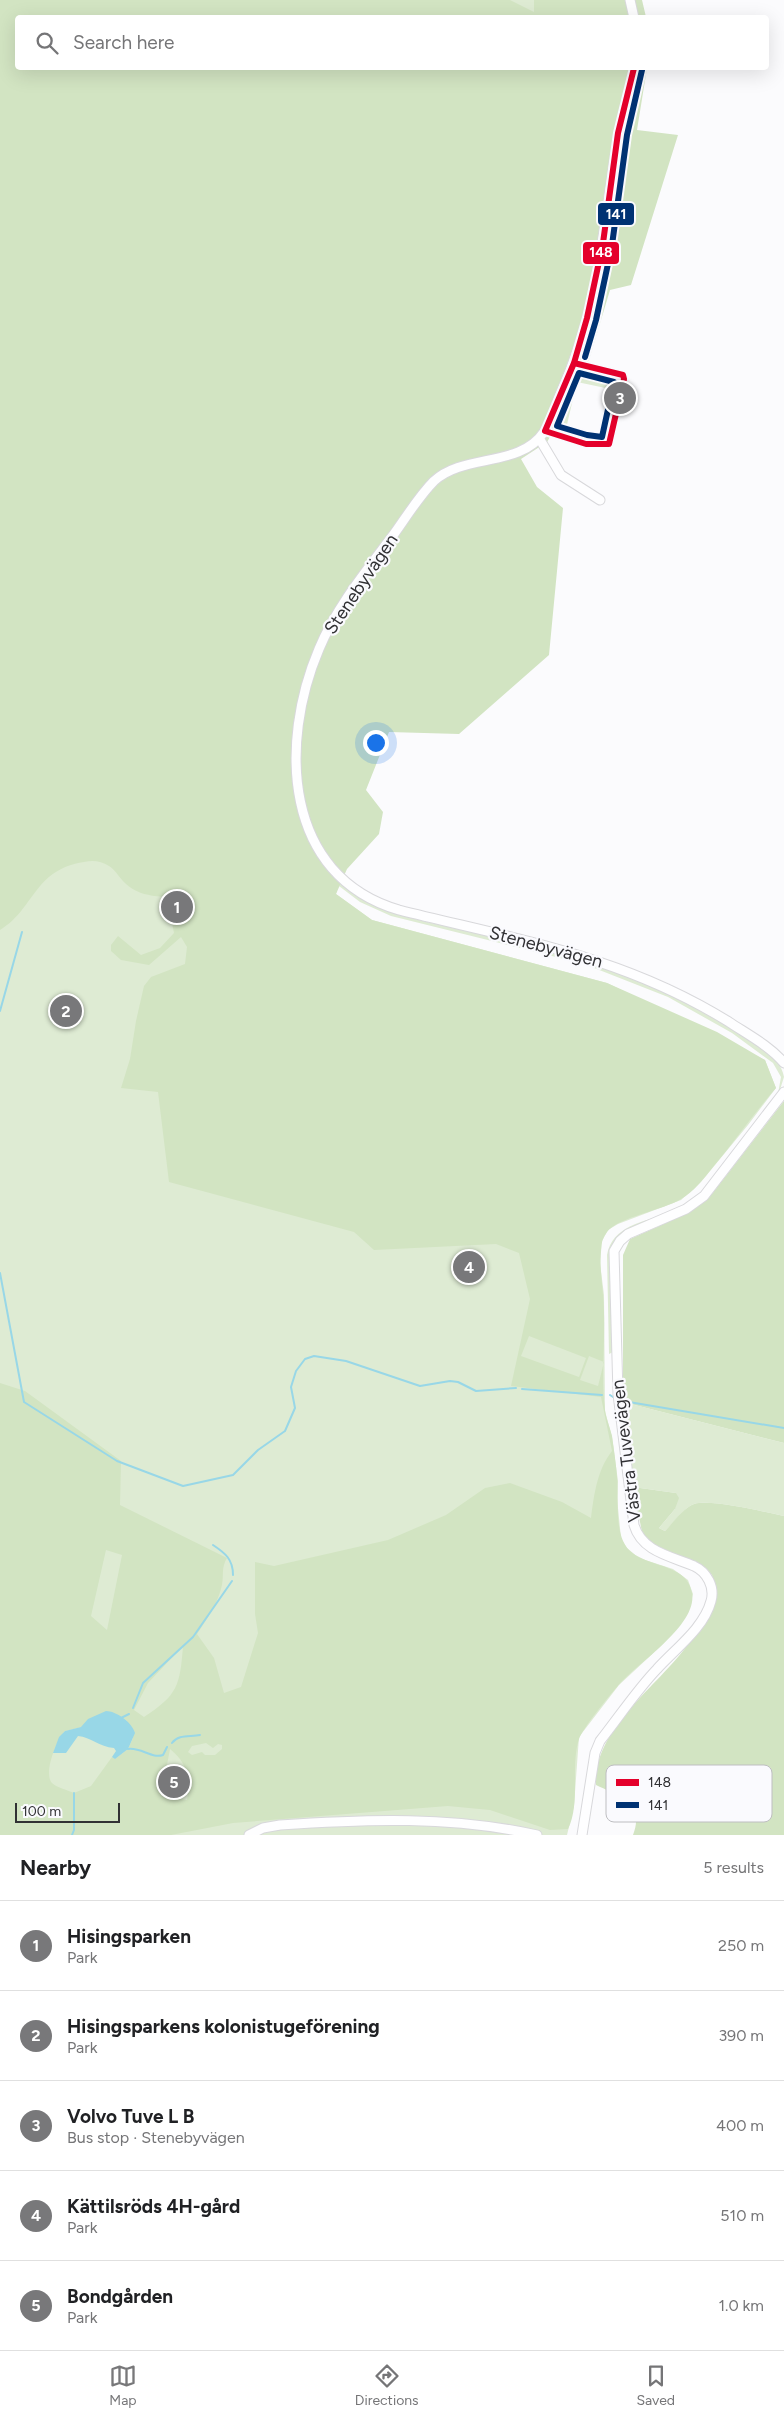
<!DOCTYPE html>
<html lang="en">
<head>
<meta charset="utf-8">
<style>
	body { margin:0; font-family:Figtree,sans-serif; background:#f2f2f2; color:#202124 }
	.scale { position:absolute; left:15px; bottom:12px; width:105px; box-sizing:border-box; padding-left:5px; border:2px solid #313134; border-top:0; font-size:14px; line-height:18px; white-space:nowrap; color:#313134; -webkit-text-stroke:4px #fafafe; paint-order:stroke }
	.you { position:absolute; left:375px; top:742px; width:18px; height:18px; margin:-12px; border:4px solid #fff; border-radius:50%; background:#1a73e8; box-shadow:0 0 0 8px #1a73e833 }
	.badge { display:grid; place-items:center; width:32px; height:32px; border-radius:50%; background:#78787a; color:#fff; font-size:16px; font-weight:700 }
	.pin { position:absolute; translate:-50% -50%; border:2px solid #fff; box-shadow:0 1px 5px #0006 }
	.list { margin:0; padding:0; list-style:none }
	h2 { display:flex; justify-content:space-between; align-items:center; height:65px; margin:0; padding:0 20px; font-size:21px }
	h2 small { font-size:16px; font-weight:400; color:#757577 }
	.list li { display:grid; grid-template-columns:32px 1fr auto; gap:15px; align-items:center; box-sizing:border-box; height:90px; padding:0 20px; border-top:1px solid #e0e0e0 }
	.list b { display:block; font-size:19px; white-space:nowrap }
	.list p { margin:0; font-size:16px; white-space:nowrap; color:#757577 }
	.list em { font-size:16px; font-style:normal; color:#757577 }
	.icon { flex:none; width:28px; height:28px; fill:none; stroke:currentColor; stroke-width:2; stroke-linecap:round; stroke-linejoin:round }
	.map { position:relative; flex:none; width:784px; height:1835px; overflow:hidden }
	.search { position:absolute; background:#fff; box-shadow:0 5px 20px #0002; left:15px; right:15px; top:15px; height:55px; display:flex; align-items:center; gap:12px; box-sizing:border-box; padding:0 18px; border-radius:5px; color:#757577; font-size:19px }
	.sheet { height:515px; background:#fff }
	nav { display:flex; justify-content:space-around; align-items:center; box-sizing:border-box; height:70px; border-top:1px solid #e0e0e0; background:#fff; font-size:14px; color:#757577 }
	nav a { display:grid; justify-items:center; gap:2px }
	nav .on { color:#78787a }
	.map>svg:first-child { display:block }
	.green { fill:#deebd3 }
	.forest { fill:#d2e4c2; fill-rule:evenodd }
	.water { fill:#98d7e7 }
	.lines { fill:none; stroke-linecap:round; stroke-linejoin:round }
	.stream { stroke:#98d7e7; stroke-width:2 }
	.minor-casing { stroke:#d8d8db; stroke-width:11 }
	.minor { stroke:#fefeff; stroke-width:9 }
	.bus-1-casing { stroke:#fafafe; stroke-width:10 }
	.bus-2-casing { stroke:#fafafe; stroke-width:10 }
	.bus-1 { stroke:#e4002b; stroke-width:6 }
	.bus-2 { stroke:#003273; stroke-width:6 }
	.labels { text-anchor:middle; dominant-baseline:central; stroke-width:4.5; stroke-linejoin:round; paint-order:stroke }
	.street-label { font-size:18px; fill:#313134; stroke:#fafafe }
	.key { fill:#fafafe; stroke:#bebec1; stroke-width:1 }
	.key-label { font-size:14px; fill:#313134 }
	.line-badge { stroke:#fafafe; stroke-width:2 }
	.badge-label { font-size:14px; text-anchor:middle; font-weight:bold; fill:#fff }
</style>
</head>
<body>
<div class="map">
<svg width="784" height="1835" viewBox="0 0 784 1835">
	<rect width="100%" height="100%" fill="#fbfbfd"/>
	<path class="green" d="M0,0H616L621,17L18,18V68L444,458L336,894L372,920L607,983L765,1060L776,1088L748,1125L701,1182L681,1200L618,1224L608,1230L602,1241L600,1263L604,1295L605,1411L612,1437L618,1481L617,1498L621,1538L627,1548L639,1558L673,1569L688,1580L693,1594L689,1609L683,1621L662,1645L619,1685L579,1737L574,1806L567,1835H0Z
		M580,372L616,383L615,390L577,382L565,433L598,441L599,436L602,437L598,443L562,435L554,431L573,377Z
		M340,883L366,901L390,912C450,930 512,938 571,956C631,975 689,1001 742,1036C757,1046 781,1057 784,1077L777,1099L781,1077L773,1063L732,1033L668,997L584,964L391,916L360,902L339,886Z
		M668,1214L619,1237L613,1352L609,1354L607,1255C612,1226 644,1221 668,1214Z
		M623,1402L784,1443V1516C763,1512 713,1499 694,1504C683,1508 674,1523 665,1531L659,1528L675,1509L676,1493L633,1487Z"/>
	<path class="forest" d="M0,0H510L534,12V0H642L646,17L18,18V68H647L637,130L678,135L631,285L610,290L589,360L574,378L556,427L547,442L521,459L537,487L563,508L549,655L459,734L389,732L366,790L383,812L379,834L347,869L336,894L372,920L607,983L717,1032L765,1060L776,1088C754,1113 735,1141 713,1167C704,1178 694,1192 681,1199C664,1210 618,1217 607,1232C603,1237 601,1243 601,1250C599,1271 604,1292 604,1313C605,1345 601,1378 605,1410C606,1419 610,1427 612,1436C614,1450 616,1464 617,1477C619,1497 615,1522 623,1541C635,1570 687,1559 692,1593C698,1626 635,1664 617,1687C608,1697 583,1728 579,1739C570,1767 581,1802 568,1829L550,1830L490,1810L448,1806L233,1823L171,1835H0V1383L25,1391L121,1461L120,1505L227,1558C221,1568 224,1574 222,1585C218,1603 207,1619 197,1634L214,1658L224,1693L241,1687L258,1633L255,1614V1562L274,1566L388,1540L446,1515L485,1488L510,1483L562,1502L591,1518C594,1495 597,1470 612,1451L601,1397L511,1386L530,1299L519,1253L496,1244L374,1250L354,1232L169,1182L158,1092L121,1088L130,1059L136,1021L144,986L151,977L185,964L187,947L181,937L149,965L121,960L111,951V945L118,936L141,955L160,948L174,933L167,897C149,896 135,894 122,880C118,875 114,869 109,866C101,861 93,860 84,862C33,870 35,909 0,930ZM529,1336L586,1358L579,1377L521,1356ZM589,1356L604,1362L598,1386L580,1380ZM106,1550L122,1555L107,1630L91,1616ZM183,1646C180,1685 178,1695 144,1717L134,1710L148,1683ZM121,1718L126,1720L133,1738L128,1749L115,1759L112,1757L91,1786L74,1793C68,1790 57,1788 52,1783C43,1773 57,1739 65,1731ZM206,1743L213,1748L218,1744L222,1745V1749L215,1755H205L202,1752L192,1755L188,1752L192,1746ZM170,1749C188,1765 187,1770 184,1793L188,1794L187,1800L161,1796Z
		M784,1101V1443L623,1402V1255L630,1239L666,1223L708,1199Z
		M633,1487L676,1493L679,1498L675,1509L659,1528L665,1531C673,1523 683,1508 694,1504C713,1499 763,1512 784,1516V1835H633C645,1805 619,1796 596,1785C593,1727 662,1684 691,1640C701,1626 708,1608 716,1593L712,1575L706,1568L651,1543L643,1537Z"/>
	<path class="water" d="M106,1711C116,1711 132,1722 135,1733L128,1749L115,1759L112,1757L116,1751L114,1748C99,1747 91,1737 78,1736L66,1753H53L59,1737L65,1731L81,1727L88,1719Z"/>
	<g class="lines">
		<path class="stream" d="M0,1011L22,932
			M0,1273L24,1402L117,1461L183,1486L233,1475L258,1450L285,1431L295,1408L291,1387L296,1371L305,1359L314,1356L346,1361L420,1386L450,1381L458,1382L476,1391L516,1388
			M522,1389L602,1395
			M610,1395L616,1399
			M623,1401L784,1428
			M213,1545C225,1553 233,1559 233,1575
			M133,1708L143,1683L193,1637L232,1581
			M121,1718L129,1714
			M172,1743C178,1734 190,1737 200,1735
			M128,1749C141,1747 152,1759 163,1755L167,1747
			M72,1835L74,1830V1793"/>
		<g class="minor-casing">
			<path id="minor" d="M630,0L634,18
				M634,68C629,93 621,117 617,142C603,231 598,311 560,395C555,407 551,421 544,432C520,468 464,453 434,481C419,496 407,516 394,534C367,570 337,606 319,649C279,743 283,876 399,910C518,940 623,956 729,1022C747,1034 770,1046 784,1063
				M539,438L561,475L600,500
				M249,1835L263,1828L280,1825C367,1819 452,1816 537,1835
				M582,1835L595,1753L600,1741C619,1717 636,1691 657,1669C675,1649 704,1628 711,1601C715,1587 707,1572 694,1566C671,1556 642,1552 634,1525L618,1394L614,1251L620,1241L628,1234L686,1209L704,1196L784,1092"/>
		</g>
		<use href="#minor" class="minor"/>
		<g class="bus-1-casing">
			<path id="bus-1" d="M545,431L574,363L587,318L603,243L618,133L634,68
				M545,431L586,444H609L624,379L623,375L574,363"/>
		</g>
		<g class="bus-2-casing">
			<path id="bus-2" d="M585,357L596,320L612,245L627,135L642,70
				M579,373L614,382L602,437L587,435L557,426Z"/>
		</g>
		<use href="#bus-1" class="bus-1"/>
		<use href="#bus-2" class="bus-2"/>
	</g>
	<g class="labels">
		<g class="street-label">
			<text transform="translate(361 584) rotate(-56)">Stenebyvägen</text>
			<text transform="translate(546 947) rotate(15)">Stenebyvägen</text>
			<text transform="translate(626 1451) rotate(-97)">Västra Tuvevägen</text>
		</g>
	</g>
	<rect x="606" y="1765" width="166" height="57" rx="8" class="key"/>
	<rect x="616" y="1779" width="23" height="7" fill="#e4002b"/>
	<rect x="616" y="1802" width="23" height="6" fill="#003273"/>
	<g class="key-label">
		<text x="648" y="1787">148</text>
		<text x="648" y="1810">141</text>
	</g>
	<g class="line-badge">
		<rect x="597" y="202" width="38" height="24" rx="5" fill="#003273"/>
		<rect x="582" y="241" width="38" height="24" rx="5" fill="#e4002b"/>
	</g>
	<g class="badge-label">
		<text x="616" y="219">141</text>
		<text x="601" y="257">148</text>
	</g>
</svg>
<div class="scale">100 m</div>
<div class="you"></div>
<div class="pin badge" style="left:177px;top:907px">1</div>
<div class="pin badge" style="left:66px;top:1011px">2</div>
<div class="pin badge" style="left:620px;top:398px">3</div>
<div class="pin badge" style="left:469px;top:1267px">4</div>
<div class="pin badge" style="left:174px;top:1782px">5</div>
<div class="search"><svg class="icon" aria-label="search" viewBox="0 0 24 24"><circle cx="10" cy="10" r="6"/><path d="M15 15l6 6"/></svg>Search here</div>
</div>
<section class="sheet">
<h2>Nearby<small>5 results</small></h2>
<ul class="list">
<li><span class="badge">1</span><div><b>Hisingsparken</b><p>Park</p></div><em>250 m</em></li>
<li><span class="badge">2</span><div><b>Hisingsparkens kolonistugeförening</b><p>Park</p></div><em>390 m</em></li>
<li><span class="badge">3</span><div><b>Volvo Tuve L B</b><p>Bus stop · Stenebyvägen</p></div><em>400 m</em></li>
<li><span class="badge">4</span><div><b>Kättilsröds 4H-gård</b><p>Park</p></div><em>510 m</em></li>
<li><span class="badge">5</span><div><b>Bondgården</b><p>Park</p></div><em>1.0 km</em></li>
</ul>
</section>
<nav>
<a class="on"><svg class="icon" aria-label="map" viewBox="0 0 24 24"><path d="M3 6l6-2 6 2 6-2v14l-6 2-6-2-6 2zM9 4v14M15 6v14"/></svg>Map</a>
<a><svg class="icon" aria-label="directions" viewBox="0 0 24 24"><path d="M12 3l9 9-9 9-9-9zM9 14v-3h6M13 9l2 2-2 2"/></svg>Directions</a>
<a><svg class="icon" aria-label="saved" viewBox="0 0 24 24"><path d="M7 4h10v16l-5-4-5 4z"/></svg>Saved</a>
</nav>
</body>
</html>
